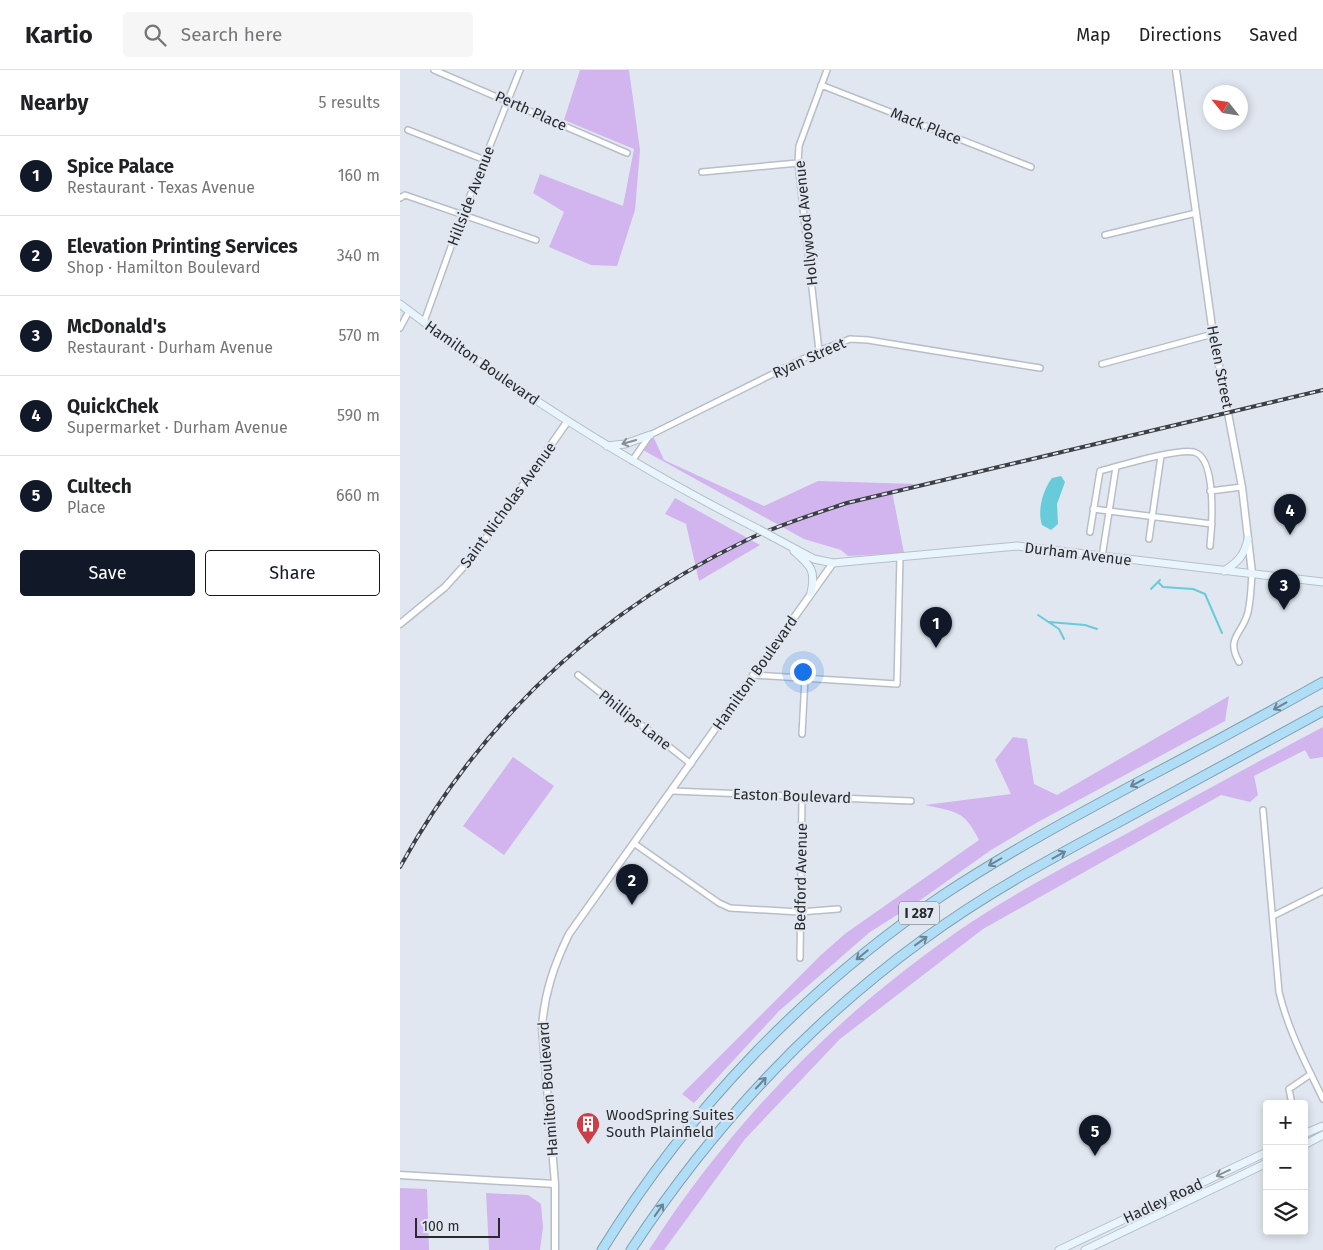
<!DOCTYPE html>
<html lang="en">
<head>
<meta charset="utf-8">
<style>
	body { margin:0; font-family:"Fira Sans",sans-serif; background:#f6f6f6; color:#202124 }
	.controls { position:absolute; right:15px; bottom:15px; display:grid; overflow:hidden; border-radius:5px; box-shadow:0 2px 8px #0003 }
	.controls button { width:45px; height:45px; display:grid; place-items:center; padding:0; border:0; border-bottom:1px solid #e0e0e0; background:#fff; color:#202124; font:25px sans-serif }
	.compass { position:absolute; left:803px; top:15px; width:45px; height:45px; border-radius:50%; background:#fff; box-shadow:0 2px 8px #0003; rotate:300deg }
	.scale { position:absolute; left:15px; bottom:12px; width:85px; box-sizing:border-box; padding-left:5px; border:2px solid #282a2e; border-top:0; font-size:14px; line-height:18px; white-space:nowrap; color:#282a2e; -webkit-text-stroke:4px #e1e7f0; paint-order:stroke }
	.you { position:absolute; left:402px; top:601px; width:18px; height:18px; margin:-12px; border:4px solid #fff; border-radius:50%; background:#1a73e8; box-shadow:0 0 0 8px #1a73e833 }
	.badge { display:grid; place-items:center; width:32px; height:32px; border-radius:50%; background:#111827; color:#fff; font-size:16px; font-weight:700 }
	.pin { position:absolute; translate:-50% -41px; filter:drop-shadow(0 1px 2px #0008) }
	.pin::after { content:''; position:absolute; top:26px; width:18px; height:15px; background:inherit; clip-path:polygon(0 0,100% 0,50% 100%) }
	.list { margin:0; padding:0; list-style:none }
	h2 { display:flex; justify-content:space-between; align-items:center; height:65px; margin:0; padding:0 20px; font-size:21px }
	h2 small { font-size:16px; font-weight:400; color:#757577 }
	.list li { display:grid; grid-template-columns:32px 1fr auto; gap:15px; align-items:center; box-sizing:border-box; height:80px; padding:0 20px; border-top:1px solid #e0e0e0 }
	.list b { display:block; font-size:19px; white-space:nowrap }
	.list p { margin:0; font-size:16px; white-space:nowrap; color:#757577 }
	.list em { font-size:16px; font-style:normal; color:#757577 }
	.actions { display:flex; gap:10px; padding:15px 20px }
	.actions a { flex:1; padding:11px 0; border:1px solid #111827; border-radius:5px; text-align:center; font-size:18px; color:#111827 }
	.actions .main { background:#111827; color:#fff }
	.icon { flex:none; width:28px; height:28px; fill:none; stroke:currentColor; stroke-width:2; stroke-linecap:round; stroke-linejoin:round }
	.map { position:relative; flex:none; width:923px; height:1180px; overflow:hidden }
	header { display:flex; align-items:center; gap:30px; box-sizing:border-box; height:70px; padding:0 25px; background:#fff; border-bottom:1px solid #e0e0e0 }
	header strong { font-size:24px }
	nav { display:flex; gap:28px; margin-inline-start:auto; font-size:18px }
	.search { width:350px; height:45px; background:#f6f6f6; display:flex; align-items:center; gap:12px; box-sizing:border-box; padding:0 18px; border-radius:5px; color:#757577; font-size:19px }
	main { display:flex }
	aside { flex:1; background:#fff }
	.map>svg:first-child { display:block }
	.green { fill:#d2b4ee }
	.water { fill:#68cbda }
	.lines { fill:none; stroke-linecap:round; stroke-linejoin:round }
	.stream { stroke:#68cbda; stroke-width:2 }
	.minor-casing { stroke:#b8bec7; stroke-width:8 }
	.tertiary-casing { stroke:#b8bec7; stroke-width:9 }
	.secondary-casing { stroke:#b8bec7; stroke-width:9 }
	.motorway-casing { stroke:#819fb1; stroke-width:11 }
	.minor { stroke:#fff; stroke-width:5 }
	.tertiary { stroke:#fff; stroke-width:6 }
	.secondary { stroke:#e8f5fd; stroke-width:7 }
	.motorway { stroke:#b1def7; stroke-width:9 }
	.rail-casing { stroke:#3c3f43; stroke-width:4 }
	.rail { stroke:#e1e7f0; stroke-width:2; stroke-dasharray:5.5; stroke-linecap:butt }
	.secondary-bridge-casing { stroke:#b8bec7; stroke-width:9; stroke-linecap:butt }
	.secondary-bridge { stroke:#e8f5fd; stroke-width:7 }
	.oneway { stroke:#889096 }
	.oneway2 { stroke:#6c8492 }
	.labels { text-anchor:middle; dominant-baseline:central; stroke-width:4.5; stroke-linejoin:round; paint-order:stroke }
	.shield { fill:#e1e7f0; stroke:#606368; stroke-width:1 }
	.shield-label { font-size:14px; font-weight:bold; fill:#282a2e }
	.street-label { font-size:15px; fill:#282a2e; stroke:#e1e7f0 }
	.poi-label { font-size:15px; fill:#282a2e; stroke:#e1e7f0; text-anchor:start }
</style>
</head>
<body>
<header>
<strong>Kartio</strong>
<div class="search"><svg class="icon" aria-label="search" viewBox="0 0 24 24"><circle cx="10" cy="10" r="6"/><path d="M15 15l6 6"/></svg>Search here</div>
<nav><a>Map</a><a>Directions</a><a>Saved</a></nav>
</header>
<main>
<aside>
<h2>Nearby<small>5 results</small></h2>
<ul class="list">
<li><span class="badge">1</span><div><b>Spice Palace</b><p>Restaurant · Texas Avenue</p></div><em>160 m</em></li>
<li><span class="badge">2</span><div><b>Elevation Printing Services</b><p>Shop · Hamilton Boulevard</p></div><em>340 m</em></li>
<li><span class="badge">3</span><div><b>McDonald's</b><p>Restaurant · Durham Avenue</p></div><em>570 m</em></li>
<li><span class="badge">4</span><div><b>QuickChek</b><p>Supermarket · Durham Avenue</p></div><em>590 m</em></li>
<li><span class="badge">5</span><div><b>Cultech</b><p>Place</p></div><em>660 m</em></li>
</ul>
<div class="actions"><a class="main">Save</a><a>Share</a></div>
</aside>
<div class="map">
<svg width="923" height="1180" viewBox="0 0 923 1180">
	<rect width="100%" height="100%" fill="#e1e7f0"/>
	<path class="green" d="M180,0H229L240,80L235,140L217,196L191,195L149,177L164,142L133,123L140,104L223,136L234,79L164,50Z
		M253,366L264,390L364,436L418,411L516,414L492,421L504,483L448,486L441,480L404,469L241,379Z
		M275,428L360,475L299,511L286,454L265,444Z
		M829,626L825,651L638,752L591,780L519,831L470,862L379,941L294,1033L282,1024L421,885L446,863L579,770C564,740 556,742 525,735L611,724L595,690L613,667L627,669L634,714L657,725Z
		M923,657V687L910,689L905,680L854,706L858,725L850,732L821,725L583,859L440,969L345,1069L264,1180H249C332,1050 445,936 573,851C622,819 673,792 724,765C790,729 857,692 923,657Z
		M113,687L154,716L104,785L63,756Z
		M0,1118L27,1119L29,1180H0Z
		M86,1123L128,1125L141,1134L143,1157L140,1180H89Z"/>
	<path class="water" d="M661,406L665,412L657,434L658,454L651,460L642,455C637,440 643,420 652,408Z"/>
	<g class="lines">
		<path class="stream" d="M759,513L763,517L793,519L805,524L822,563
			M751,519L760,510
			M638,545L659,559L664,569
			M649,552L685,555L697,559"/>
		<g class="minor-casing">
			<path id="minor" d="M34,0L227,83
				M421,15L631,97
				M8,60L85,90
				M302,102L398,93
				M0,128L5,125L136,170
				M705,165L796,143
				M24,252L62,146L120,0
				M0,258L9,241
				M419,281L398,93L399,76L427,0
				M702,294L813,264
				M232,391L250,365L419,281L450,269L468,270L640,298
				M810,421L842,417
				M693,439L812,454
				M690,462L700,401C719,396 777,378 794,382C817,388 812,457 810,476
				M749,469L761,386
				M702,487L716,397
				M839,592C825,567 843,564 848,542C851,529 851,516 852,503
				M178,605L291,694
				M354,605L497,614L500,486
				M402,664L405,608
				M272,721L511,731
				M863,740L879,922C888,960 906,994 923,1029
				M235,774L319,833L330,838L400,842L438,839
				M873,846L923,821
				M400,888L402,727
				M892,1034L889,1019L911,1004"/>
		</g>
		<g class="tertiary-casing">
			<path id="tertiary" d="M776,0L813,264L842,417L852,503
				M0,554L45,517L75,484L167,352
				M0,1105L155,1114
				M155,1180V1114L142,958C144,924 154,895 169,864L433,493"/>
		</g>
		<g class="secondary-casing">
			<path id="secondary" d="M0,234C113,320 231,395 358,459
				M207,376L225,374L250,365
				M373,467L414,489L433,493L617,476L923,512
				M394,481C411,496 416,500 411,523
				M824,501C838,492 844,486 848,469
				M904,1064L923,1056
				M904,1075L923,1065
				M659,1180L867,1082
				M685,1180L867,1093"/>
		</g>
		<g class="motorway-casing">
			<path id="motorway" d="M202,1180C289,1039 406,918 543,825C608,782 677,745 746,708C805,677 864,645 923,612
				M231,1180C310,1060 407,954 524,869C585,824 652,788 719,752C787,715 855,678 923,641"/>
		</g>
		<use href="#minor" class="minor"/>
		<use href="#tertiary" class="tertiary"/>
		<use href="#secondary" class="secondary"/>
		<use href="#motorway" class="motorway"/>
		<g class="rail-casing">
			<path id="rail" d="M0,797C81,651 199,540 351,468C382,454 414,444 447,433L923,320"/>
		</g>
		<use href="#rail" class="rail"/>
		<g class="secondary-bridge-casing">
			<path id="secondary-bridge" d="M358,459L373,467"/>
		</g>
		<use href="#secondary-bridge" class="secondary-bridge"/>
	</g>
	<defs><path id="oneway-shaft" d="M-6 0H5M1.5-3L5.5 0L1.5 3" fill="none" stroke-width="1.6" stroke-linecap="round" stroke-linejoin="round" transform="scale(1.25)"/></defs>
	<g class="oneway">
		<use href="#oneway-shaft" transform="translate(229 372) rotate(164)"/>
		<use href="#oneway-shaft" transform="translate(823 1103) rotate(155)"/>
	</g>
	<g class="oneway2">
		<use href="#oneway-shaft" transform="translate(880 636) rotate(151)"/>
		<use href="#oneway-shaft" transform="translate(737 713) rotate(152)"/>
		<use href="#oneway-shaft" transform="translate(659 785) rotate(-29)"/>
		<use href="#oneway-shaft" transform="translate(595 792) rotate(150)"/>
		<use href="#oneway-shaft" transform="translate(521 871) rotate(-36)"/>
		<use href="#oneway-shaft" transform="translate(462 885) rotate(141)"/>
		<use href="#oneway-shaft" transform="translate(361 1013) rotate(-47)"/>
		<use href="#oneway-shaft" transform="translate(259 1140) rotate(-55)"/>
	</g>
	<defs>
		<g id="building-pin" transform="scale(1.25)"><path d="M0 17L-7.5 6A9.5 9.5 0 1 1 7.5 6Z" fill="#cd3d45" stroke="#e1e7f0"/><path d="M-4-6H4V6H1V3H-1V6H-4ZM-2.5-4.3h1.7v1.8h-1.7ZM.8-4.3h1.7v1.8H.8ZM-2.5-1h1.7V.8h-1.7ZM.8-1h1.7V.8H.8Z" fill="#fff"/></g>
	</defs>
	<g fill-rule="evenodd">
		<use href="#building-pin" x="188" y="1054"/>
	</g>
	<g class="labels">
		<rect class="shield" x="499" y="831.5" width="40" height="23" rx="4"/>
		<g class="shield-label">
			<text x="519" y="843">I 287</text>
		</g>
		<g class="street-label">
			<text transform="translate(131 41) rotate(24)">Perth Place</text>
			<text transform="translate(526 56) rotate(22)">Mack Place</text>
			<text transform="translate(71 126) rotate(-69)">Hillside Avenue</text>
			<text transform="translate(406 153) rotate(-96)">Hollywood Avenue</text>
			<text transform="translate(409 288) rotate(-24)">Ryan Street</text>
			<text transform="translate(82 293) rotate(35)">Hamilton Boulevard</text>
			<text transform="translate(820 297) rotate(79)">Helen Street</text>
			<text transform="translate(108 435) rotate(-54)">Saint Nicholas Avenue</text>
			<text transform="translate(678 484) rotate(7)">Durham Avenue</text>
			<text transform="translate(355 603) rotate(-55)">Hamilton Boulevard</text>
			<text transform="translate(235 650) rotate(38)">Phillips Lane</text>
			<text transform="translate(392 726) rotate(2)">Easton Boulevard</text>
			<text transform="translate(401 807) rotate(-89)">Bedford Avenue</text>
			<text transform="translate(148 1019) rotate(-94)">Hamilton Boulevard</text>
			<text transform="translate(763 1131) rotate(-25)">Hadley Road</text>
		</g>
		<g class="poi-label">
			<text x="206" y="1045">WoodSpring Suites<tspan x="206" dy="17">South Plainfield</tspan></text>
		</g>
	</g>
</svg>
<div class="controls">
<button>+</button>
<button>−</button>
<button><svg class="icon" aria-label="layers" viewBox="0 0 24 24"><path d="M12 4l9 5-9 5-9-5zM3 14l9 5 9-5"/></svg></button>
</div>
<svg class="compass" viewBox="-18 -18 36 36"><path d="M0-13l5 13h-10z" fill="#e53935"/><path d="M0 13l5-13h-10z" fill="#757577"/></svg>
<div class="scale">100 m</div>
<div class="you"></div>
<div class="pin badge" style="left:536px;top:578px">1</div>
<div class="pin badge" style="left:232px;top:835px">2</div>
<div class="pin badge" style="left:884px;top:540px">3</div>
<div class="pin badge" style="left:890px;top:465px">4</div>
<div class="pin badge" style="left:695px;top:1086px">5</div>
</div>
</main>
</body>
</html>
